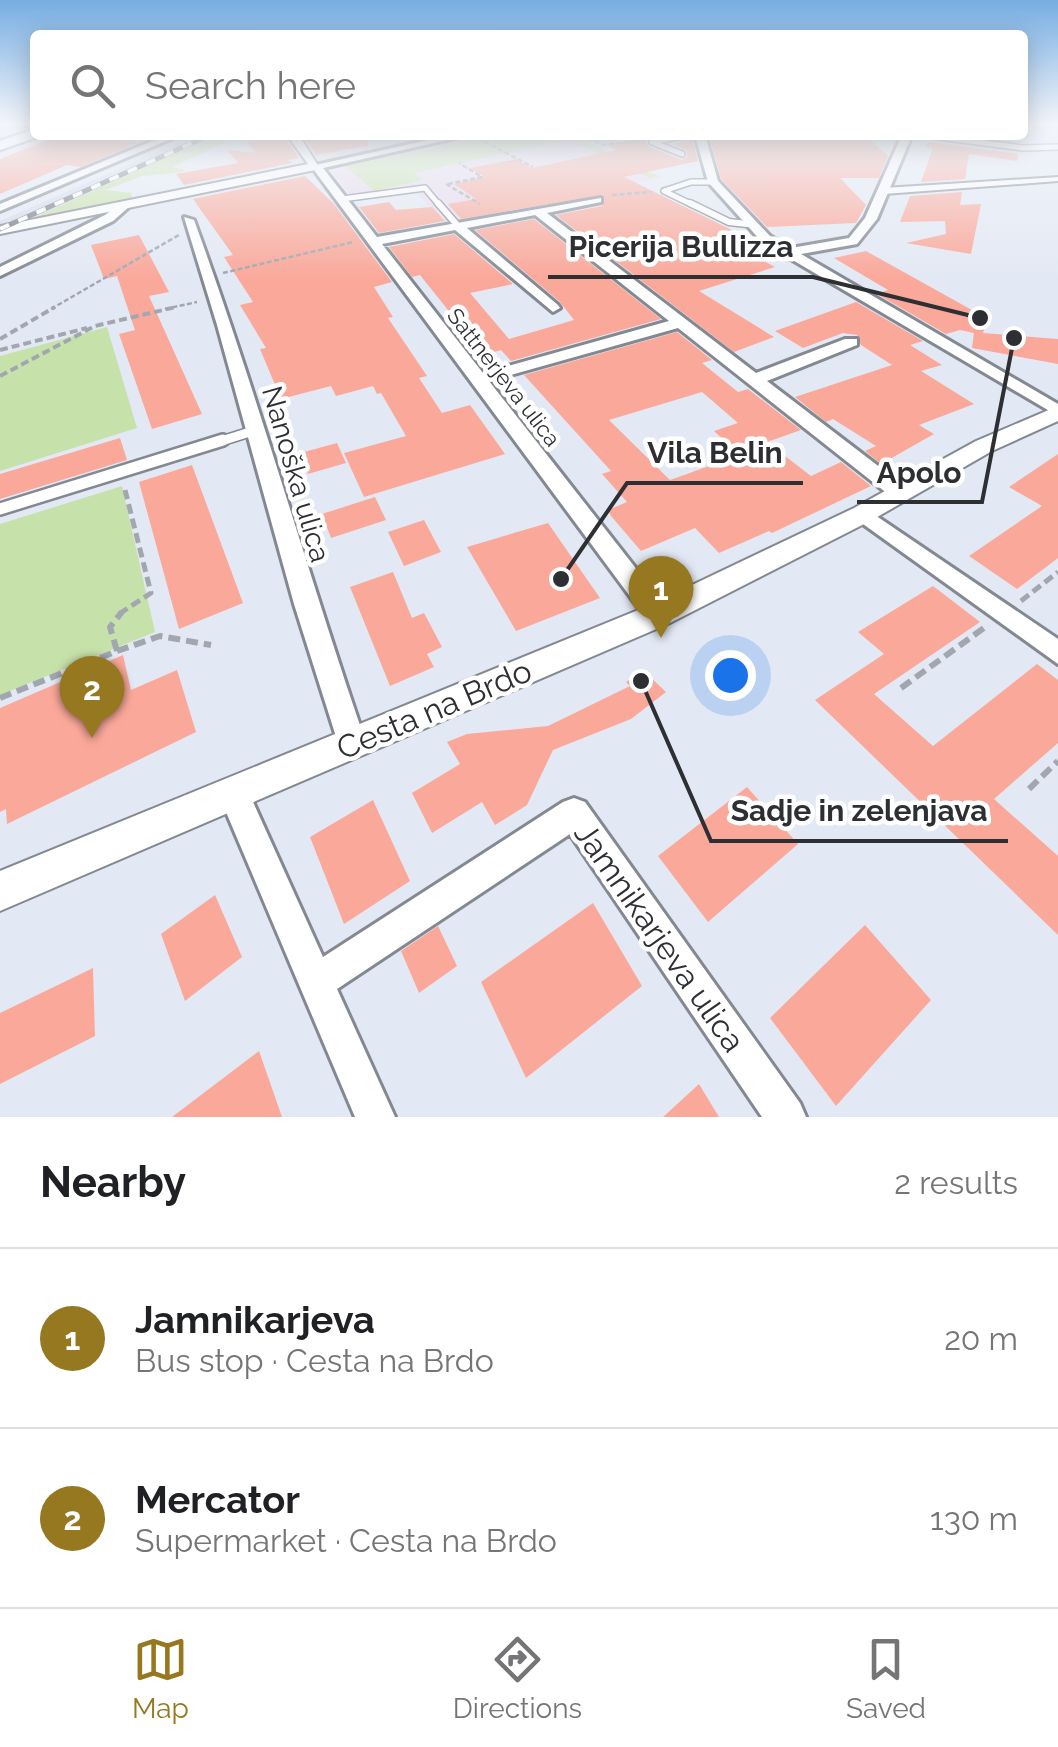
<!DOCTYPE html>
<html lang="en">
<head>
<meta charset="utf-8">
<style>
	body { margin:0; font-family:Raleway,sans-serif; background:#f6f6f6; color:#202124 }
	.you { position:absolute; left:730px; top:675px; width:35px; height:35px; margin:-25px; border:8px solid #fff; border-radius:50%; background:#1a73e8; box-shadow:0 0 0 15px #1a73e833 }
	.badge { display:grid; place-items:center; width:65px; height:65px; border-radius:50%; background:#957820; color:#fff; font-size:32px; font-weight:700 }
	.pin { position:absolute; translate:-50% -82px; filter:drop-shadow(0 2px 5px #0008) }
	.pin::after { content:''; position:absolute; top:52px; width:35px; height:30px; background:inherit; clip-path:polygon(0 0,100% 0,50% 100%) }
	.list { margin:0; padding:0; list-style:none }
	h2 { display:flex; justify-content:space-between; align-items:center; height:130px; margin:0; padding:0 40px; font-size:42px }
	h2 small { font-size:32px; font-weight:400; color:#757577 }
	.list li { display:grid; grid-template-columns:65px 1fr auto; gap:30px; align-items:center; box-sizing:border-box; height:180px; padding:0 40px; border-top:2px solid #e0e0e0 }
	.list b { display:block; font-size:38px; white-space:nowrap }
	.list p { margin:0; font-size:32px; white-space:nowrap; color:#757577 }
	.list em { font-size:32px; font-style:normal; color:#757577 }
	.icon { flex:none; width:55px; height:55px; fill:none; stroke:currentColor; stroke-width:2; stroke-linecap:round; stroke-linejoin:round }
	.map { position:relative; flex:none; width:1058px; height:1117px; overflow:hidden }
	.search { position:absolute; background:#fff; box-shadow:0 5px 25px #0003; left:30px; right:30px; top:30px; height:110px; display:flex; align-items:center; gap:25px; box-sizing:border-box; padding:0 35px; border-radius:10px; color:#757577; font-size:38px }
	.sheet { height:490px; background:#fff }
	nav { display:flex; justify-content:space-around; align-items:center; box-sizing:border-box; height:140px; border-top:2px solid #e0e0e0; background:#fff; font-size:28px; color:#757577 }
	nav a { display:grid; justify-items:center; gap:5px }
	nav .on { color:#957820 }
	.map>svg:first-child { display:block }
	.built { fill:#d3ddee }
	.education { fill:#e7daed }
	.green { fill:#c7e1aa }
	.building { fill:#faa89a; fill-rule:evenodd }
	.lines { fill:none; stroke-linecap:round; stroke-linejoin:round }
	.service-far3-casing { stroke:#838891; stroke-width:8 }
	.service-far2-casing { stroke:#838891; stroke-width:9 }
	.service-far1-casing { stroke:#838891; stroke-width:12 }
	.service-casing { stroke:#838891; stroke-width:16 }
	.pedestrian-casing { stroke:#838891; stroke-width:4 }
	.minor-casing { stroke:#838891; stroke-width:6 }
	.tertiary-casing { stroke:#838891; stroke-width:4 }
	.primary-casing { stroke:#838891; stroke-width:5 }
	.path-far3 { stroke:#a2a7af; stroke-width:2.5; stroke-dasharray:5 2.5; stroke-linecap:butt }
	.path-far2 { stroke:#a2a7af; stroke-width:4; stroke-dasharray:8 4; stroke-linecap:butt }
	.path-far1 { stroke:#a2a7af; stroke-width:5; stroke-dasharray:10 5; stroke-linecap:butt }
	.path { stroke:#a2a7af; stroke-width:6; stroke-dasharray:12 6; stroke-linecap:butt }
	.service-far3 { stroke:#fff; stroke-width:5 }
	.service-far2 { stroke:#fff; stroke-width:6 }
	.service-far1 { stroke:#fff; stroke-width:9 }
	.service { stroke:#fff; stroke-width:11 }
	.pedestrian { fill:#fff; fill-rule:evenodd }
	.minor { fill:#fff; fill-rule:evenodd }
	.tertiary { fill:#fff; fill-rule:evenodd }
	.primary { fill:#fff; fill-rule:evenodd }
	.rail-casing { stroke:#74787e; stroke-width:5 }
	.rail { stroke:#fff; stroke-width:4; stroke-dasharray:10; stroke-linecap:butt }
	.labels { text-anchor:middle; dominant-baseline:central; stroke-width:9; stroke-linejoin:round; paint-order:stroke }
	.far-street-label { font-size:22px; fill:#2d2f33; stroke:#fff }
	.street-label { font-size:28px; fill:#2d2f33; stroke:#fff }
	.near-street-label { font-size:32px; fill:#2d2f33; stroke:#fff }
	.leader { fill:none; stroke:#2d2f33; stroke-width:4 }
	.callout-dot { fill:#2d2f33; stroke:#fff; stroke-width:4 }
	.callout-label { font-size:30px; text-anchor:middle; font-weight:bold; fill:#2d2f33; stroke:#fff; stroke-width:9; stroke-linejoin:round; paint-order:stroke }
</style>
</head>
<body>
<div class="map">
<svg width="1058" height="1117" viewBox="0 0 1058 1117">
	<rect width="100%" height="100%" fill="#e3e9f4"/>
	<path class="built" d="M196,135H217L35,217L0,227V221Z"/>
	<path class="education" d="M475,135H575L663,177L447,224L409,186L352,197L331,171Z"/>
	<path class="green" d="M217,135H240L172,167L186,170L181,172L142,176L105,190L131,193L132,200L24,222Z
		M526,135H571L657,176L650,178L569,139L414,173L422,180L374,191L345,166L484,138L491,142Z
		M107,327L137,428L0,471V356Z
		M122,486L155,632L0,695V524Z"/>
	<path class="building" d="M303,135H368V146L316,155Z
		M709,135H846L851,140H870L888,156L879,178H840L866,205L856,223L767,227L721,179Z
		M58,136L98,138L140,142L81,167L67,165L0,194V159Z
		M284,136L299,158L288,160L292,163L184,185L176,174L238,163L227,150L256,153L247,142Z
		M649,137L646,142L649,147L682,160L687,157V151L674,144L692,138L698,161L624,177L742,235L724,240L775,267L699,291L774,337L734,352L556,215L602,206L603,195L461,219L448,204L476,199L454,184L485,177L470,168L516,159L532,168L616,150L606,145Z
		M927,142L1018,154L1017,161L969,154L965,179L921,182L933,148L926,147Z
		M305,176L334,204L392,282L374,287L393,317L388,318L427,376L419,378L442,413L470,405L505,454L364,497L344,453L406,436L381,393L377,394L373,386L336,396L331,386L281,399L260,349L266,348L240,305L253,302L224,257L233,255L193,199Z
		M962,192L960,205L981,204L971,254L906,243L946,234L945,221L900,222L910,196Z
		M389,202L396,210L432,207L445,221L379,233L359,207Z
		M534,219L661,319L511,361L501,350L484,355L420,275L412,277L389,247L454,234L513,284L470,293L509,339L574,320L560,302L475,230Z
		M139,235L169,292L149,296L202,414L152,429L119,334L135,330L117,276L104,279L91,245Z
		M866,251L988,319L983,333L1058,339V364L972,348L974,333L960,330L946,334L877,294L888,290L834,258Z
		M856,302L923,341L910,345L942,365L921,371L974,404L919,425L934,434L881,464L865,451L876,446L833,419L826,422L795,397L892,365L861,345L857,335L843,333L803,348L775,331Z
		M677,332L712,360L702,363L738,392L748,389L801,430L767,442L811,476L841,462L871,486L772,533L769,531L719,553L695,528L641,551L611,516L608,510L627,502L602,474L611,471L524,375ZM702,392L738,423L714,431L740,455L670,480L609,420Z
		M120,438L127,460L0,499V474Z
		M337,443L346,463L308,474L300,453Z
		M1058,454V558L1017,589L969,556L1042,506L1009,487Z
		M192,465L243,603L179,629L139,482Z
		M375,497L386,520L331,538L322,514Z
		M424,520L441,552L404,566L388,532Z
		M548,523L600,598L516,631L467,547Z
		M393,572L412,618L424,613L442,647L427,654L434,667L390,686L350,587Z
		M933,586L980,622L874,694L933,746L1037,664L1058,680V743L994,799L1058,856V935L815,700L884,654L858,632Z
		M123,655L131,690L177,670L196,732L7,824L6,809L0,812V708Z
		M643,670L666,692L631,719L553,750L527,805L495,825L482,802L432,833L412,793L460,764L447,742L467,734L548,726L630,686L626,682Z
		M747,787L798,844L708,922L658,856Z
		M373,800L410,881L344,924L310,837Z
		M215,895L242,957L185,1001L161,934Z
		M593,903L642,986L526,1078L481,982Z
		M865,925L931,1000L836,1106L770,1018Z
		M438,926L457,966L419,993L401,951Z
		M93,968L95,1036L0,1084V1013Z
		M259,1051L282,1117H172Z
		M699,1084L719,1117H663Z"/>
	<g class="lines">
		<g class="service-far3-casing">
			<path id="service-far3" d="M923,135L1023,148L1058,147
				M682,154L652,142L687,135
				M664,191L695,206
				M664,191L691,182H713
				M342,199L425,188L440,206"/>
		</g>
		<g class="service-far2-casing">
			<path id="service-far2" d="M438,203L458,226
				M690,203L729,222L747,224"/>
		</g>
		<g class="service-far1-casing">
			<path id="service-far1" d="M215,443L253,431"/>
		</g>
		<g class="service-casing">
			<path id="service" d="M0,509L223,440"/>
		</g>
		<g class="pedestrian-casing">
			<path id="pedestrian" d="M1058,177V181L884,194L880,191L884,188Z"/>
		</g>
		<g class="minor-casing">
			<path id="minor" d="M167,135H180L0,211V204Z
				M451,135H469L323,168L377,237L601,198V202L547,213L756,373L845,339H857V345L767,381L907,488L910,493L907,498H893L678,328L489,381L667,608L670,615L667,622L658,625L649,622L311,166ZM535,215L669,321L483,373L382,244L455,230L553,312L560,308L558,305L467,228Z
				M695,135H705L718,181L770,236L791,248L849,238L865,218L902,135H912L877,219L857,244L801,254L1058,404V416L762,242L708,182Z
				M120,204L130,206L113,221L0,276V267L105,215Z
				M184,217L194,220C257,392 306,569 366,743L362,752L352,756L342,752L338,743L294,604L217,325Z
				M863,507L1058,639V664L856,519L852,514Z
				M233,778L244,782L323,957L563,802L574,798L585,802L800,1103L806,1117H762L570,834L337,989L395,1117H355L218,793L222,782Z"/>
		</g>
		<g class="tertiary-casing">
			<path id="tertiary" d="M24,124H35V128L25,126Z
				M287,135H299L320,169L0,234V226L308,164Z
				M1058,406V421L992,451L872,520L668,624L0,911V871L648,606L854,508L976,441Z"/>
		</g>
		<g class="primary-casing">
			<path id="primary" d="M35,129V135L40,136L0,150V141Z"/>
		</g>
		<path class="path-far3" d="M581,135L603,145L640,140
			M478,138L533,167
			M446,184L480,204
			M448,184L482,177L459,163
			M612,195L651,192
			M223,273L353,242
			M51,309L179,235
			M165,309L197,302"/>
		<path class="path-far2" d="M0,339L55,307
			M0,350L87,328
			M0,376L95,326L176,307"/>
		<path class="path-far1" d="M1021,601L1058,572
			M119,614L151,593L125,490"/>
		<path class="path" d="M117,651L160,636L211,645
			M901,688L988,625
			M0,698L117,651L110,627L122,612
			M1029,789L1058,761"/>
		<use href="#service-far3" class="service-far3"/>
		<use href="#service-far2" class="service-far2"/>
		<use href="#service-far1" class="service-far1"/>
		<use href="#service" class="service"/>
		<use href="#pedestrian" class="pedestrian"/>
		<use href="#minor" class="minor"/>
		<use href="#tertiary" class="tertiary"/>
		<use href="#primary" class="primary"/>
		<g class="rail-casing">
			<path id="rail" d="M0,229L210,135"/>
		</g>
		<use href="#rail" class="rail"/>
	</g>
	<linearGradient id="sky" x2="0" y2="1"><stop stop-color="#76ade2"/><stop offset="0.44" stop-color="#f2f5fa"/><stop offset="1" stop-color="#f2f5fa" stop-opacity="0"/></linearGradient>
	<rect width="1058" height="280" fill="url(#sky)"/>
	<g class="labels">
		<g class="far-street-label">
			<text transform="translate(504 377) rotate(52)">Sattnerjeva ulica</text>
		</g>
		<g class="street-label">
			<text transform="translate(296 474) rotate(74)">Nanoška ulica</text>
		</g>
		<g class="near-street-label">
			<text transform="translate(434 709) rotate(-23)">Cesta na Brdo</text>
			<text transform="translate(660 937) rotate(55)">Jamnikarjeva ulica</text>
		</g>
	</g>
	<path class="leader" d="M980 318L813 277H548M561 579L627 483H803M1014 338L982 502H857M641 681L711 841H1008"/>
	<g class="callout-dot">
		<circle cx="980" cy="318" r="10"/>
		<circle cx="561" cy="579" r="10"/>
		<circle cx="1014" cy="338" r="10"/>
		<circle cx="641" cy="681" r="10"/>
	</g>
	<g class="callout-label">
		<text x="681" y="257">Picerija Bullizza</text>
		<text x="715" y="463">Vila Belin</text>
		<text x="919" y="483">Apolo</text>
		<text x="859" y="821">Sadje in zelenjava</text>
	</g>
</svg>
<div class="you"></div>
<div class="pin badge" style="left:661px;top:638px">1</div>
<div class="pin badge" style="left:92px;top:738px">2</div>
<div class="search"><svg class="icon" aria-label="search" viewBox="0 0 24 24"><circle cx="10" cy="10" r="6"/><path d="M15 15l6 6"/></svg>Search here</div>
</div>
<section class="sheet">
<h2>Nearby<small>2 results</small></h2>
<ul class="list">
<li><span class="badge">1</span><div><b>Jamnikarjeva</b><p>Bus stop · Cesta na Brdo</p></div><em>20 m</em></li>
<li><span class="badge">2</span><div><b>Mercator</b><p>Supermarket · Cesta na Brdo</p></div><em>130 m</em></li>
</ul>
</section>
<nav>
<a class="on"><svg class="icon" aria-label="map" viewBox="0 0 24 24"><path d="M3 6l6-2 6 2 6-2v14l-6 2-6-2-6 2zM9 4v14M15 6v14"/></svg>Map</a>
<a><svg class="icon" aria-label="directions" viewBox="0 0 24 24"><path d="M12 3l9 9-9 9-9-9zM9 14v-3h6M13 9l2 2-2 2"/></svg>Directions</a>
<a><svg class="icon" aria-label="saved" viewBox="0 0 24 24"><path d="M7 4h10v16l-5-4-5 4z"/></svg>Saved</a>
</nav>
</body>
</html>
